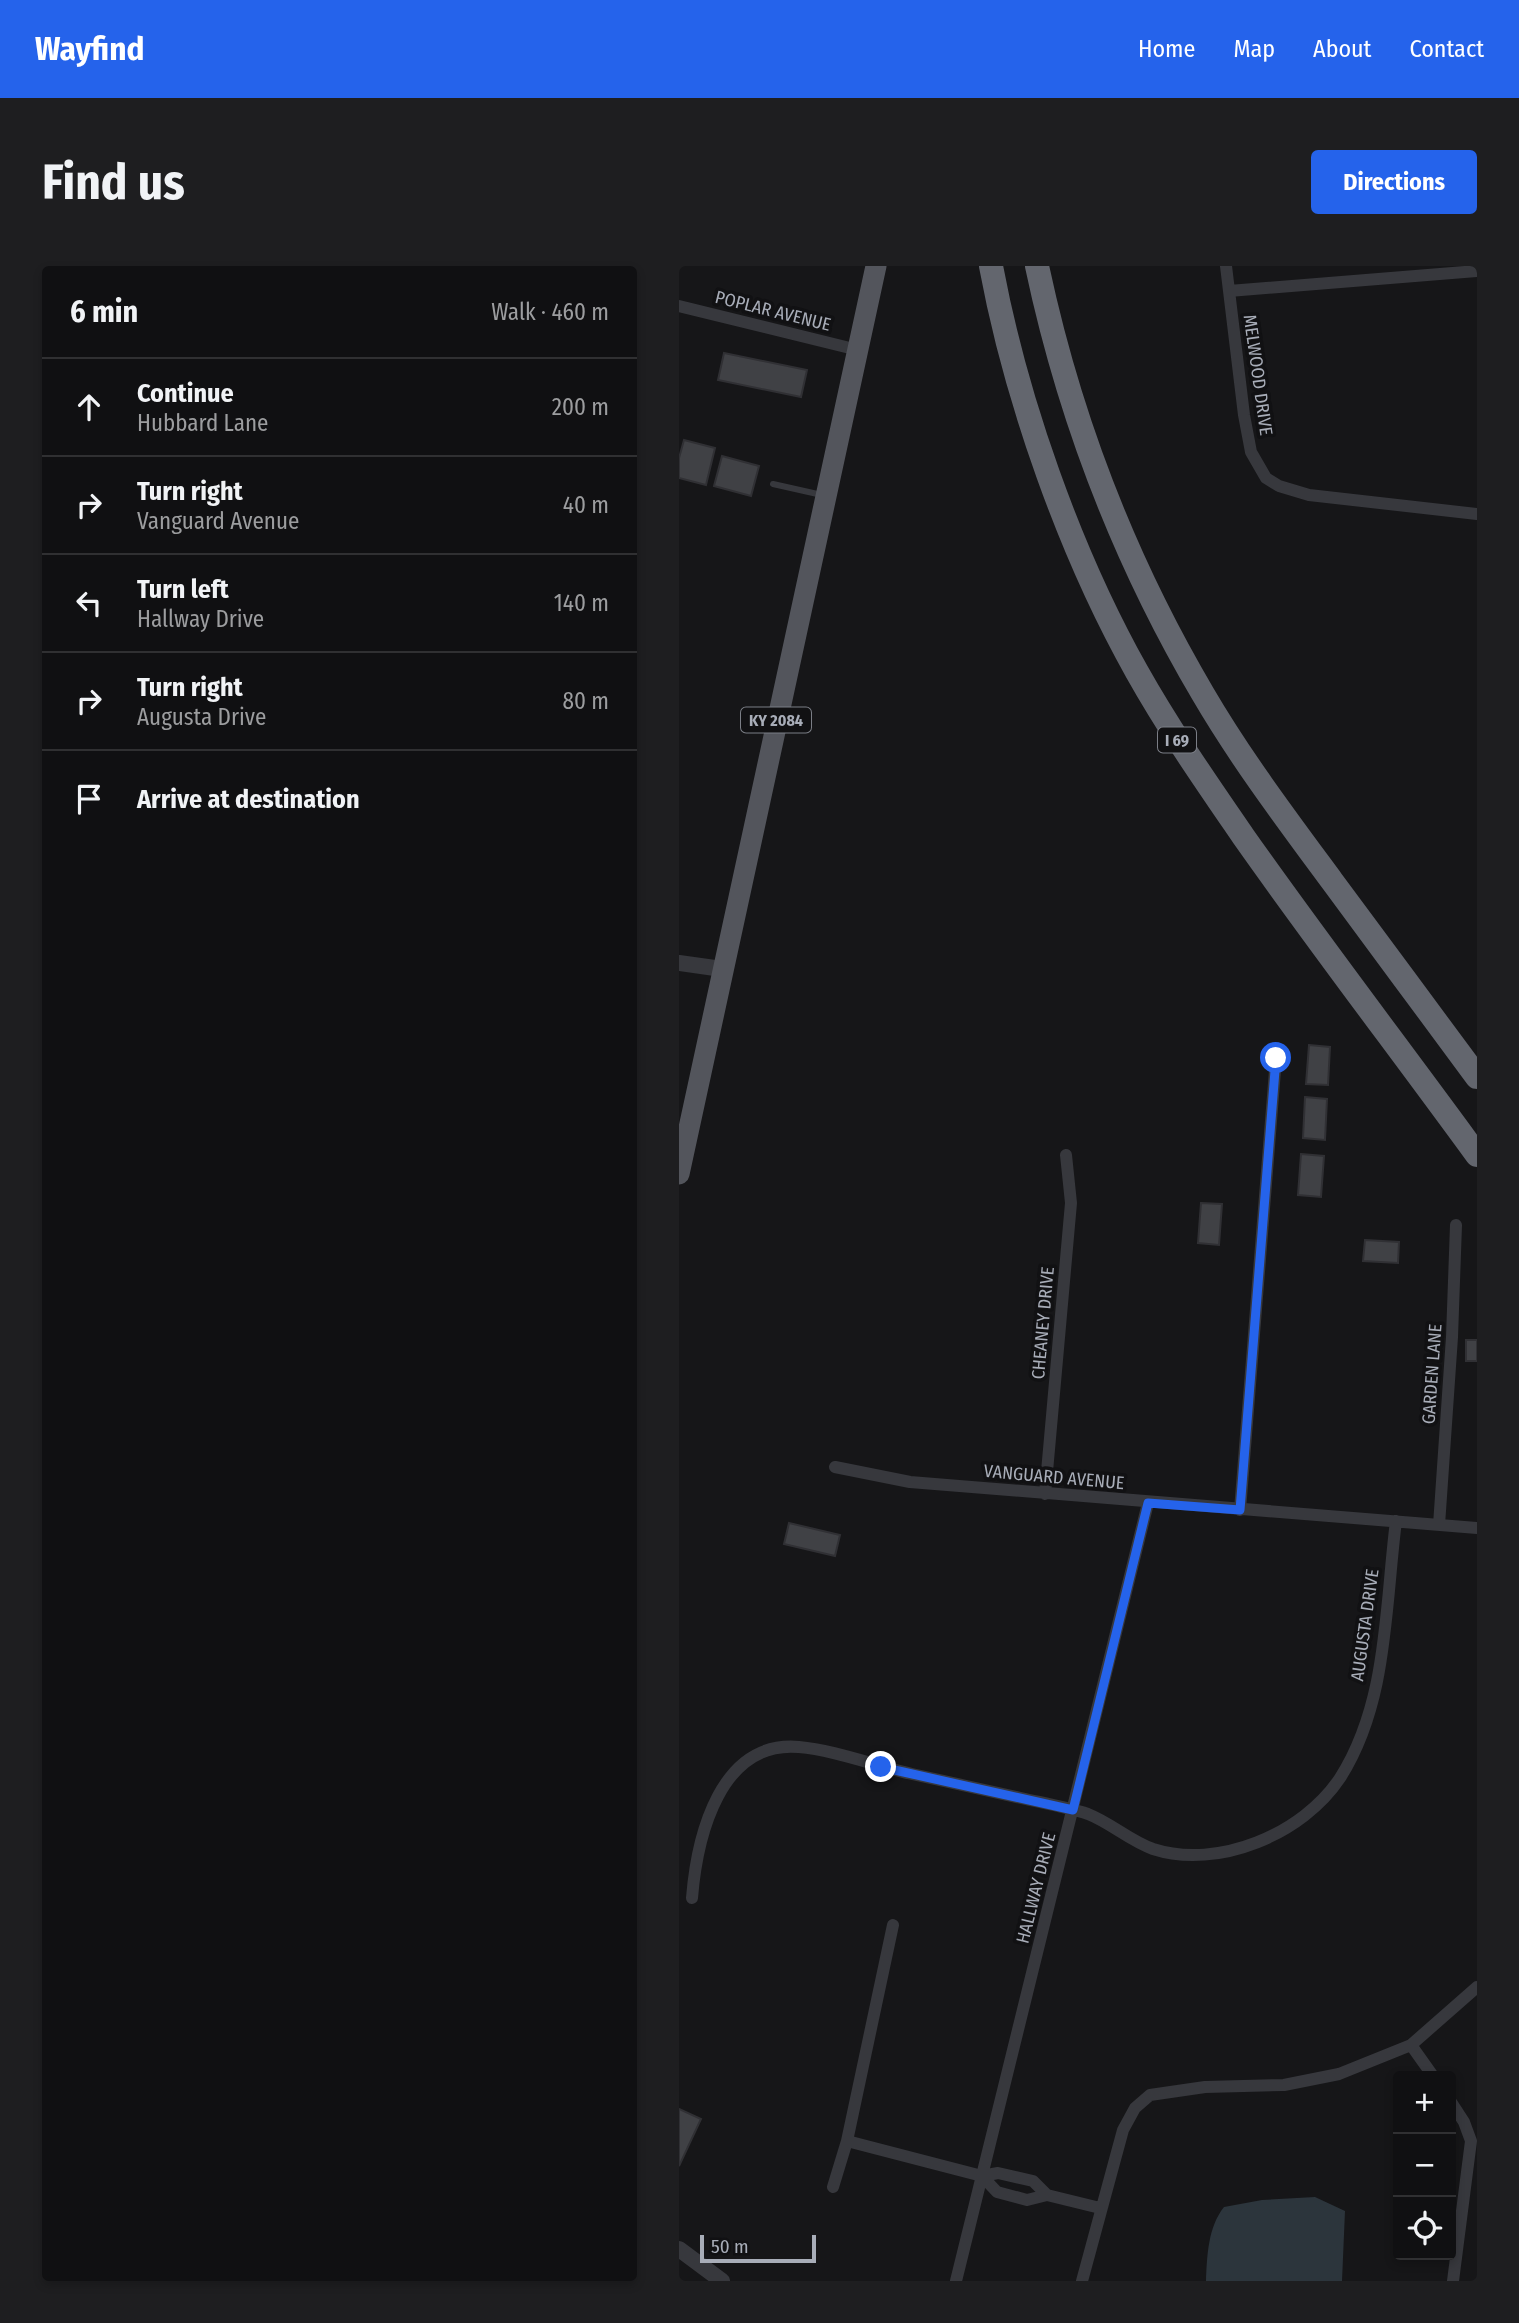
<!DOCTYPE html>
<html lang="en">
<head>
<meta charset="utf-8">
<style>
	body { margin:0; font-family:"Fira Sans Condensed",sans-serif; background:#1e1e20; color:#f1f3f6 }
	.controls { position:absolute; right:21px; bottom:21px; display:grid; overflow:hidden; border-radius:7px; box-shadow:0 4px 10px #0003 }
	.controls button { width:63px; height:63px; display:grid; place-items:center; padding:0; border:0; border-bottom:2px solid #303032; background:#101012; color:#f1f3f6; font:35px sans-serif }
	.scale { position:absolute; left:21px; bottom:18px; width:116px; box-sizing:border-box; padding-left:7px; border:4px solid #a8adb8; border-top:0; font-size:19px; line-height:24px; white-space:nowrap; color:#a8adb8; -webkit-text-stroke:5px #111113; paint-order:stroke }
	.stop { position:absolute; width:21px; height:21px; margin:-16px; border:5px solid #2563eb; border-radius:50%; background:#fff }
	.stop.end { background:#2563eb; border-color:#fff; box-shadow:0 2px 7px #0008 }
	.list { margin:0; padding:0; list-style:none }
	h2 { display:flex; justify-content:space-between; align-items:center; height:91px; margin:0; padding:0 28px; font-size:30px }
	h2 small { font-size:23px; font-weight:400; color:#9c9d9f }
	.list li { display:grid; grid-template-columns:46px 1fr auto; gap:21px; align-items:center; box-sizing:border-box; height:98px; padding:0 28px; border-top:2px solid #303032 }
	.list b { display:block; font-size:26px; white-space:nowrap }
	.list p { margin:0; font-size:23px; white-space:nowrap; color:#9c9d9f }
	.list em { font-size:23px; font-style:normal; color:#9c9d9f }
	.icon { flex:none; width:38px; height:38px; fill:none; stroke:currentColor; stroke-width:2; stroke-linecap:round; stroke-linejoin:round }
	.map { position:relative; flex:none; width:798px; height:2015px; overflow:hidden; border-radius:7px }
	header { display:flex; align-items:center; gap:42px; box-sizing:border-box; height:98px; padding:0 35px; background:#2563eb; color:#fff }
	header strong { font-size:33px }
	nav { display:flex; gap:38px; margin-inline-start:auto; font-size:24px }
	.intro { display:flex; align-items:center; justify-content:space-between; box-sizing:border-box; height:168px; padding:0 42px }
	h1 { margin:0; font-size:49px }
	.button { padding:18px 32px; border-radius:7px; background:#2563eb; color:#fff; font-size:24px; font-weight:700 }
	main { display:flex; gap:42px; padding:0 42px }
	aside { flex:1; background:#101012; border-radius:7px; box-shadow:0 4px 10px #0003 }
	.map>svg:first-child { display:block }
	.water { fill:#2c353c }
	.building { fill:#404145; stroke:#303034; stroke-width:2 }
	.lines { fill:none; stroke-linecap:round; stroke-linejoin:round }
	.service { stroke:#37383d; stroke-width:6 }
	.minor { stroke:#37383d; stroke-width:12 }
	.tertiary { stroke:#37383d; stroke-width:16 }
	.primary { stroke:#53555c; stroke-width:21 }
	.motorway { stroke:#63666e; stroke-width:24 }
	.route { stroke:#2563eb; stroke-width:9 }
	.labels { text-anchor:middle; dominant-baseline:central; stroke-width:7; stroke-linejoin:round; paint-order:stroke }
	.shield { fill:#111113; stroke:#7b7e86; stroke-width:2 }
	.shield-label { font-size:16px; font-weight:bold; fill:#a8adb8 }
	.street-label { font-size:18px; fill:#a8adb8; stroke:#111113 }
</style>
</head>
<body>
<header>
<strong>Wayfind</strong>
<nav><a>Home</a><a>Map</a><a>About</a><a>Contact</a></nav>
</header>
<div class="intro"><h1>Find us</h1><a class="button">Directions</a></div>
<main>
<aside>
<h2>6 min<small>Walk · 460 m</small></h2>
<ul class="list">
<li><svg class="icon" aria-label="ahead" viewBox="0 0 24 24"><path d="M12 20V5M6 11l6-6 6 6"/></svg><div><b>Continue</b><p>Hubbard Lane</p></div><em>200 m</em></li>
<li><svg class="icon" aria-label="right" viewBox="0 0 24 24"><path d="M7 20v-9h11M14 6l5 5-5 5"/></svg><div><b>Turn right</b><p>Vanguard Avenue</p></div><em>40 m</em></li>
<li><svg class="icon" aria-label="left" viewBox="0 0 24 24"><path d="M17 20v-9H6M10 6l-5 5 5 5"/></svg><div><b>Turn left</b><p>Hallway Drive</p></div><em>140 m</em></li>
<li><svg class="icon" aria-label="right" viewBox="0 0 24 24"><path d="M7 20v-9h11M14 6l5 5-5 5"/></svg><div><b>Turn right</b><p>Augusta Drive</p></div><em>80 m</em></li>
<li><svg class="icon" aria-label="arrive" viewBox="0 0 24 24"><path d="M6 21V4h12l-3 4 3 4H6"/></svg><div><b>Arrive at destination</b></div></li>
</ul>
</aside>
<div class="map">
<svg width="798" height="2015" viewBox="0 0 798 2015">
	<rect width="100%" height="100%" fill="#161618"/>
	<path class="water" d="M636,1931L666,1945L663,2015H527C528,1990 529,1961 545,1941L583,1934Z"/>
	<path class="building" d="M45,87L128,104L122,131L39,114Z
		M5,174L36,182L27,219L0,212V192Z
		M43,190L80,200L72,230L35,220Z
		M630,779L651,781L649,819L627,818Z
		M626,831L648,833L646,874L624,872Z
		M622,888L645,890L642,931L619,929Z
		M522,937L543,938L540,979L519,977Z
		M686,974L720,976L719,997L684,995Z
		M787,1074H798V1095H787Z
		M110,1257L161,1269L156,1290L105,1278Z
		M0,1843L22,1853L0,1900Z"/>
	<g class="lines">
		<path class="service" d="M94,218L143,229"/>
		<path class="minor" d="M547,0L565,149L572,186L587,212L600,220L630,229L798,248
			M550,25L798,5
			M0,40L179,84
			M156,1201L231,1216L798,1262
			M366,1228L392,937L387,889
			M561,1244L597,792
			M760,1259L773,1071L777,959
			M13,1632C18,1570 41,1474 120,1481C155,1484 197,1500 233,1508C269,1516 306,1524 342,1532C364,1537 387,1541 409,1548C432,1557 451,1575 474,1583C539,1604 624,1568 661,1512C709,1437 706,1341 717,1255
			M732,1779L754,1810
			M772,1836L785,1856L792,1875L774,2015
			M168,1875L303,1910L319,1907L354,1915L368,1929
			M303,1910L318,1926L348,1934L368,1929L421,1942
			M154,1921L168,1875L214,1659
			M277,2015L469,1237
			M403,2015L444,1864L456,1842L471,1829L526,1821L605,1819L660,1808L732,1779L798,1721"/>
		<path class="tertiary" d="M0,697L43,703
			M0,1983L43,2015"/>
		<path class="primary" d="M0,908L197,0"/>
		<path class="motorway" d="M312,0C337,134 391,287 458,406C490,463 527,516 564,570C640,678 720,782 798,889
			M358,0C390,151 445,294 524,428C562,493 608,554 653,615C701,680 750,746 798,811"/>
	</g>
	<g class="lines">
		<path class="route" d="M202,1501L394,1544L469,1237L561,1244L597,792"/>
	</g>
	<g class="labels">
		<g class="shield">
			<rect x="62" y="441.5" width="70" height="25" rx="5"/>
			<rect x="479" y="461.5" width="38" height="25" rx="5"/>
		</g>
		<g class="shield-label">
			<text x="97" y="454">KY 2084</text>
			<text x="498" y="474">I 69</text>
		</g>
		<g class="street-label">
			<text transform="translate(94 45) rotate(14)">POPLAR AVENUE</text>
			<text transform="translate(579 109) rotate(82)">MELWOOD DRIVE</text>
			<text transform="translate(364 1057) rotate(-85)">CHEANEY DRIVE</text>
			<text transform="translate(753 1108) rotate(-86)">GARDEN LANE</text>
			<text transform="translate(375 1211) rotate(5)">VANGUARD AVENUE</text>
			<text transform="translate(686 1359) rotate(-82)">AUGUSTA DRIVE</text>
			<text transform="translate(357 1622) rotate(-76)">HALLWAY DRIVE</text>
		</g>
	</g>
</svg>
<div class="controls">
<button>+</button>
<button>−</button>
<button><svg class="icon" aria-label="locate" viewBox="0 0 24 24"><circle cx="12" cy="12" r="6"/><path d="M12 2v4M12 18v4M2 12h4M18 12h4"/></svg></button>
</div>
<div class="scale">50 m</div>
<div class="stop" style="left:597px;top:792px"></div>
<div class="stop end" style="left:202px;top:1501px"></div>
</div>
</main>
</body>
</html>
